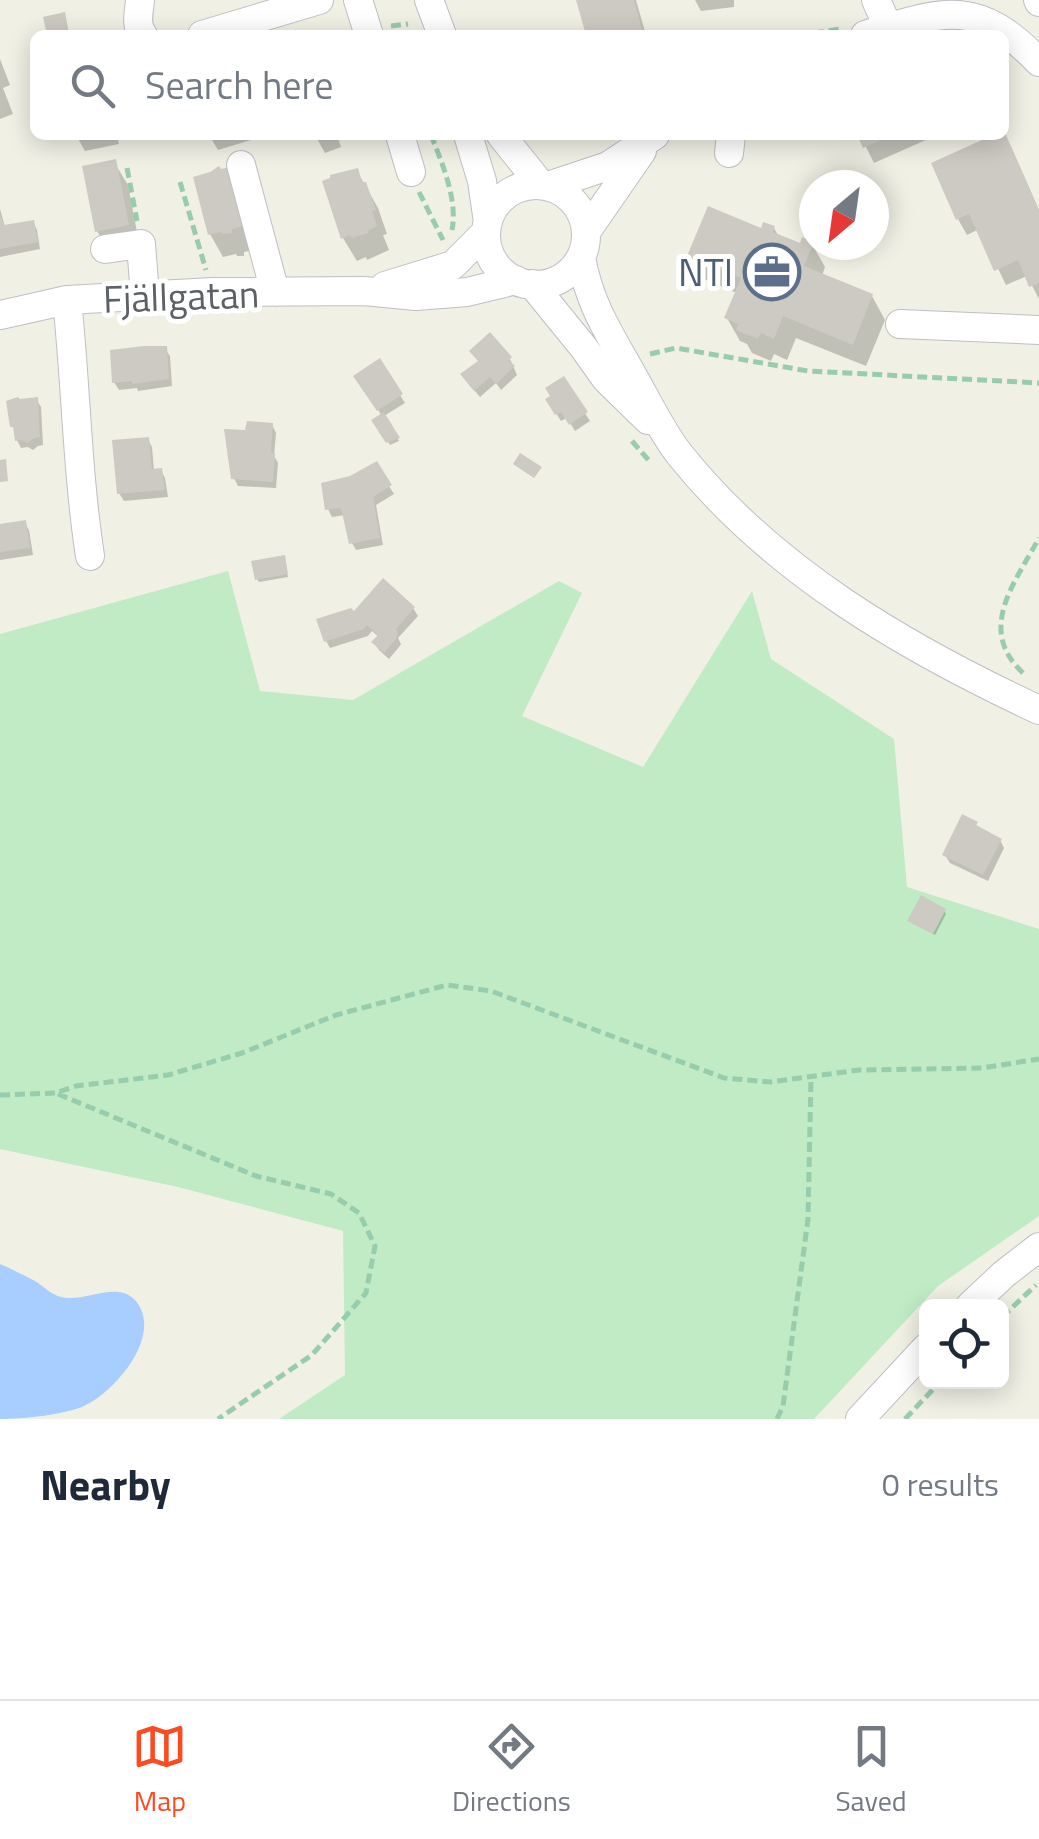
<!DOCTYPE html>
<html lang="en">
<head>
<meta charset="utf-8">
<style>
	body { margin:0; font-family:"Titillium Web",sans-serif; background:#f6f6f7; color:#1f2937 }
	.controls { position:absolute; right:30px; bottom:30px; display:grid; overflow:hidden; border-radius:15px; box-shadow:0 5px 25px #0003 }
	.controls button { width:90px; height:90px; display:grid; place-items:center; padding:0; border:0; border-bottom:2px solid #e0e1e3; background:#fff; color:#1f2937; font:50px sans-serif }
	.compass { position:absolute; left:799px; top:170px; width:90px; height:90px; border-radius:50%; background:#fff; box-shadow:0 5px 25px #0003; rotate:209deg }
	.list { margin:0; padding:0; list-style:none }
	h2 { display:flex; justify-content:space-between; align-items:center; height:130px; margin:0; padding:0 40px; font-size:42px }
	h2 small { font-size:32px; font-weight:400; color:#747a83 }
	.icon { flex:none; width:55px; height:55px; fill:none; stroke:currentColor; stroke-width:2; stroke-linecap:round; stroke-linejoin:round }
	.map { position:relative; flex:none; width:1039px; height:1419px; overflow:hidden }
	.search { position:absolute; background:#fff; box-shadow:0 5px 25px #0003; left:30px; right:30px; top:30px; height:110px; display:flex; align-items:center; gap:25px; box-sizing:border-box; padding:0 35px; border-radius:15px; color:#747a83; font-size:38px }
	.sheet { height:280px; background:#fff }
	nav { display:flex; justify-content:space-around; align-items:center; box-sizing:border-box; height:140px; border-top:2px solid #e0e1e3; background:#fff; font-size:28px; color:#747a83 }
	nav a { display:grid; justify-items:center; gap:5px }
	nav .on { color:#fb4c21 }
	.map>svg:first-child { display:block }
	.green { fill:#c0ebc5 }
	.water { fill:#a7ceff }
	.shadow { fill:#0003 }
	.building { fill:#cccac2 }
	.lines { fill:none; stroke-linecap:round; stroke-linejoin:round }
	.minor-casing { stroke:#bdbfc5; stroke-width:30 }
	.path { stroke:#97ccad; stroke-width:5; stroke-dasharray:10 5; stroke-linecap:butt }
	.minor { stroke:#fff; stroke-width:28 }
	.labels { text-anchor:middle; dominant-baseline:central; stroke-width:10; stroke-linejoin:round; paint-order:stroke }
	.service-label { font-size:38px; fill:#4e5e75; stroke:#fff; text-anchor:end }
	.street-label { font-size:38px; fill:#5d6067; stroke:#fff }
</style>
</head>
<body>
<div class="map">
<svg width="1039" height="1419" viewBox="0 0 1039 1419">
	<rect width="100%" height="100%" fill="#f1f0e5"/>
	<path class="green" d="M228,571L260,691L353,700L559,581L582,593L522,716L643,767L752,591L771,659L894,739L907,887L1039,929V1216L938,1286L814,1419H279L345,1375L343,1231L178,1187L0,1149V634Z"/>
	<path class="water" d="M0,1264C11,1269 24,1275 35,1281C43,1286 52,1295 61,1297C84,1303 117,1280 135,1300C165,1334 115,1392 84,1406C63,1415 23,1419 0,1419Z"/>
	<path class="shadow" d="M578,0H636L646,35H589Z
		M695,0H734V7L701,11Z
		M0,59L10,85L3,88L13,114L0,119Z
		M76,135H117L119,144L85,151Z
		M209,135H249L251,140L218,150Z
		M315,135H337L341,147L325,153Z
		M860,135H937L874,163Z
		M1000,135H1004L1012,149L1039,210V299L1027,276L1006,285L979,229L967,235L958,219Z
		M114,162L128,185L140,248L111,254L97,231Z
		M218,169L257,249L244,252V256H237L236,254L223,257L210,234Z
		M357,171L378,208L387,234L383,235L389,250L367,260L366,257L357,261L343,238Z
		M0,209L5,227L33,222L37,230L40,249L0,257Z
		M774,228L779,237L801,246L812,244L825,267L822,276L872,296L885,320L866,366L796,338L787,360L774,354L771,361L752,353L747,344L740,341L727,318L737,293L704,279L690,256Z
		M165,349L170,356L172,386L138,391L137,388L119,390L114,382Z
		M510,359L517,375L501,390L496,383L480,397L467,382Z
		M379,362L405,403L384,416L399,441L390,445L375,420L382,416L357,377Z
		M563,379L590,421L575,431L567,418L561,421L548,400Z
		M36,399L41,407L43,445L38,446L33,450L28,447L21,448L17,440Z
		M272,425L276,433L274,456L278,463L276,488L238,486L234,478L248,433Z
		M148,440L152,447L154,471H161L165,478L168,497L124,501L119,493Z
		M376,465L394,494L376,505L383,545L356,550L352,543L345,515L332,517L328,509L351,479Z
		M25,523L29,530L33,555L0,560V526Z
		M285,561L288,577L259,582L257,579Z
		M413,608L418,616L398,638L401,644L399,647L389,659L379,650L374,642L379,637L372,631L368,636L330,648L326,641L354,615Z
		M976,824L979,830L1000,840L1004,848L988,881L950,863L945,855Z
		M944,911L946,914L935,935L910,921Z"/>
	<path class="building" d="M576,0H634L642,30L625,35H586Z
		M65,12L69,34L47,35L43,17Z
		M857,135H893L863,148Z
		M993,135H1006L1039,210V283L1029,287L1018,260L994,271L969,214L956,220L931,163Z
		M116,159L129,225L95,232L82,166Z
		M219,166L221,169L230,167L246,225L232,229V233L222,234L221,232L208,235L193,177L210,172Z
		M358,168L362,182H366L376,210L372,211L377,226L369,230L368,233L352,238L350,235L341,239L322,181L330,178V175Z
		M708,206L761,228L763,222L775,226L773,232L800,243L802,237L814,242L804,266L873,294L853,345L783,316L774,339L761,333L758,339L736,330L738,324L724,318L741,278L687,256Z
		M0,214L4,225L34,220L38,242L0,249Z
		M490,332L512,357L509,360L515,366L496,384L490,377L474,391L460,374L478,361L469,351Z
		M144,346H167L169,379L132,384V381L112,383L110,350Z
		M380,358L403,394L377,411L353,376Z
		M564,376L588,412L569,425L561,412L555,415L545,399L550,396L545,388Z
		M18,397L20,399L38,397L40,437L33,439L28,443L22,440L15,441L13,427H10L6,401Z
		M384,412L400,438L386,443L371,420Z
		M247,421L273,423L271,452L275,453L273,482L231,479L224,429L245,430Z
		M149,437L152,469L162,468L165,490L117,494L112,440Z
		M520,453L542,467L534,478L513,464Z
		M6,459L8,481L0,482V460Z
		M377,461L392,485L373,497L380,538L349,544L341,508L325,510L321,483L350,476Z
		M26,520L30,548L0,552V524Z
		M285,555L288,574L255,580L251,561Z
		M383,578L415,607L396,629L398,634L396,639L384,653L371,642L378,635L367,625L364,629L324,642L316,619L351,608L354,611Z
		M962,814L978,822L976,825L1002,839L983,875L942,855Z
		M921,895L946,909L933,934L907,921Z"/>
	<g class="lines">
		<g class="minor-casing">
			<path id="minor" d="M140,0C139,12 135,25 143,35
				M358,0L369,35
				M429,0L442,35
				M876,0L888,27
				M1038,0L1039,2
				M202,35L319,0
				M865,35C948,8 979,0 1039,62
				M400,135L411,172
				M468,135L482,181L488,222
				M501,135L541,185
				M729,153L731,135
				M241,165L275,292
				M486 235a50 50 0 1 1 100 0a50 50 0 1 1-100 0Z
				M548,186L608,166L655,135
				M586,232L642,151
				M105,249L141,244L145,296
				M581,257C589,304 610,335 633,376C648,402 661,431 680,455C773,571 906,648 1039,710
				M532,284L584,348L606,379L648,420
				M385,286L453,265L486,232
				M67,300C76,385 77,471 90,556
				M0,315L67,300L213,292L364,291L416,296L467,292L516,280
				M900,324L1039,330
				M970,1306L1004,1274L1039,1247
				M860,1419L926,1348"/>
		</g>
		<path class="path" d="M391,26L408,24
			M799,35L841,29
			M431,135C442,163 458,200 452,230
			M127,168L137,221
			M180,182L206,270
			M419,192L443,240
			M650,354L676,348L808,371L1039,383
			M632,441L651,463
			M1023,673C976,629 1015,583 1039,538
			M58,1094L256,1176L331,1194L359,1213L375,1246L366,1293L312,1355L218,1419
			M0,1095L56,1093L76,1086L168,1075L242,1053L336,1015L447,985L491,991L724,1078L770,1082L859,1070L982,1068L1039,1059
			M1002,1317L1036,1285
			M777,1419L783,1406L808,1219L811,1077
			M905,1419L940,1382"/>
		<use href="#minor" class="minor"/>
	</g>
	<defs>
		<g id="office-ring" transform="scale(2.875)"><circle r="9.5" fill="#fff" stroke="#5c6f8a" stroke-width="1.5"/><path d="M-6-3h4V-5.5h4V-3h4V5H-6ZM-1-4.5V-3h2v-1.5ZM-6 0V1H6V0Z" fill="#5c6f8a"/></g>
	</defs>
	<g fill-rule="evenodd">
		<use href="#office-ring" x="772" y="272"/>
	</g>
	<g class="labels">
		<g class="service-label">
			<text x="733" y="272">NTI</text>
		</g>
		<g class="street-label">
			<text transform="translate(181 296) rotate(-2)">Fjällgatan</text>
		</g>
	</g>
</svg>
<div class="controls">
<button><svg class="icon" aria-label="locate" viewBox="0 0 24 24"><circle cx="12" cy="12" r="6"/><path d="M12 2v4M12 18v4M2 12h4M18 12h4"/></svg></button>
</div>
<svg class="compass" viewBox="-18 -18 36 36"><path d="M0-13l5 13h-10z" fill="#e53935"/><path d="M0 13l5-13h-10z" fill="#747a83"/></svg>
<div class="search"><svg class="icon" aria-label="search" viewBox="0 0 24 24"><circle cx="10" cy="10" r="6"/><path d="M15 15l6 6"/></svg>Search here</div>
</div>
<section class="sheet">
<h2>Nearby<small>0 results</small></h2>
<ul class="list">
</ul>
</section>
<nav>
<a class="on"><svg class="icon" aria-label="map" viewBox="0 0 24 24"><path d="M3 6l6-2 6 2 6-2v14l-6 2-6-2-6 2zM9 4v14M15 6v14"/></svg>Map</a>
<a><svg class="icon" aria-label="directions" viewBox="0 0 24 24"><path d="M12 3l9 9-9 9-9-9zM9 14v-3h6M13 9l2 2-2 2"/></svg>Directions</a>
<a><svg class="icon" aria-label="saved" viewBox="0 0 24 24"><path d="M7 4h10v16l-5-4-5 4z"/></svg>Saved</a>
</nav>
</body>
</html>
